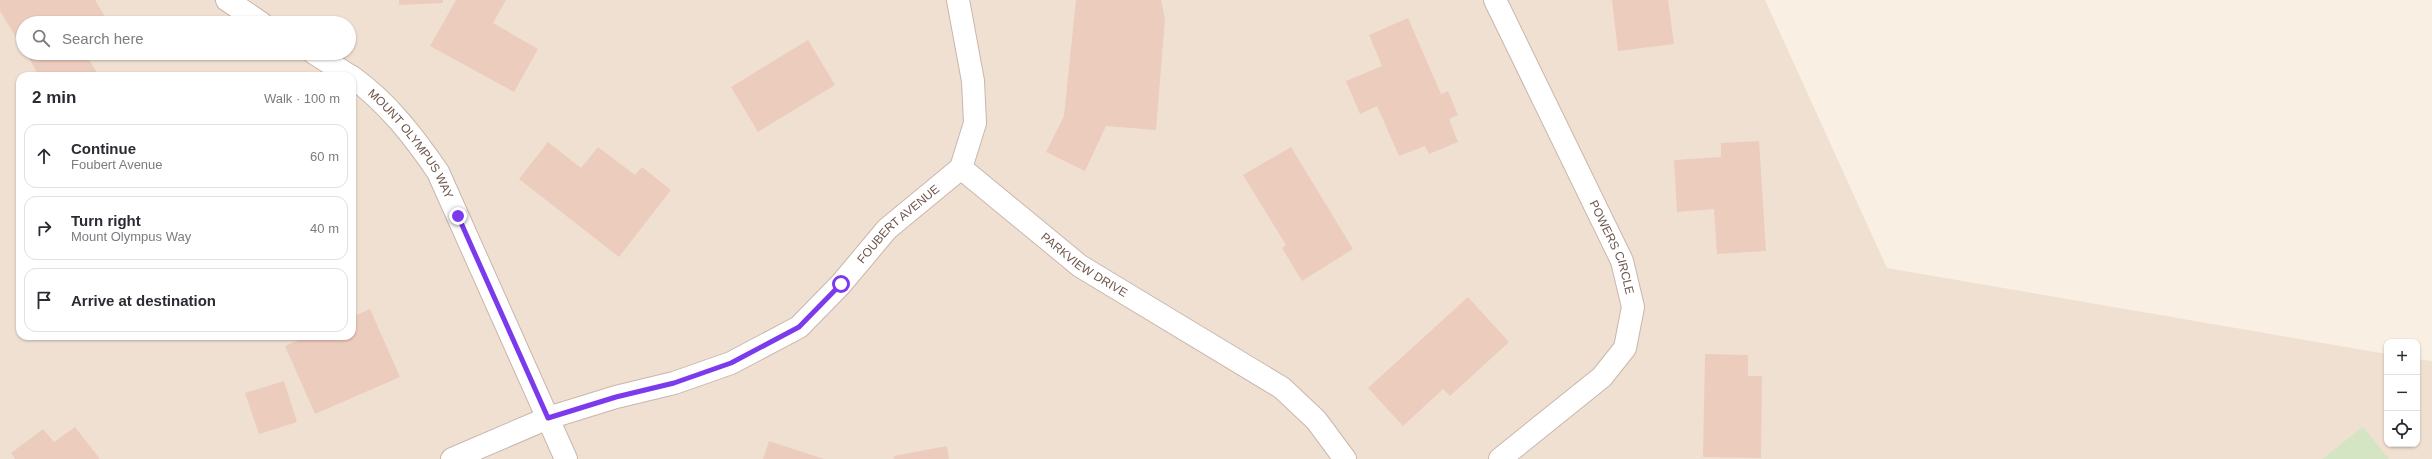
<!DOCTYPE html>
<html lang="en">
<head>
<meta charset="utf-8">
<style>
	body { margin:0; font-family:Arial,sans-serif; background:#f7f7f7; color:#2b2b33 }
	.controls { position:absolute; right:12px; bottom:12px; display:grid; overflow:hidden; border-radius:8px; box-shadow:0 1px 3px #0004 }
	.controls button { width:36px; height:36px; display:grid; place-items:center; padding:0; border:0; border-bottom:1px solid #e1e1e2; background:#fff; color:#2b2b33; font:20px sans-serif }
	.stop { position:absolute; width:12px; height:12px; margin:-9px; border:3px solid #7c3aed; border-radius:50%; background:#fff }
	.stop.end { background:#7c3aed; border-color:#fff; box-shadow:0 1px 4px #0008 }
	.list { margin:0; padding:0; list-style:none }
	h2 { display:flex; justify-content:space-between; align-items:center; height:52px; margin:0; padding:0 16px; font-size:17px }
	h2 small { font-size:13px; font-weight:400; color:#7c7c81 }
	.list li { display:grid; grid-template-columns:26px 1fr auto; gap:12px; align-items:center; box-sizing:border-box; height:64px; margin:0 8px 8px; padding:0 8px; border:1px solid #e1e1e2; border-radius:12px }
	.list b { display:block; font-size:15px; white-space:nowrap }
	.list p { margin:0; font-size:13px; white-space:nowrap; color:#7c7c81 }
	.list em { font-size:13px; font-style:normal; color:#7c7c81 }
	.icon { flex:none; width:22px; height:22px; fill:none; stroke:currentColor; stroke-width:2; stroke-linecap:round; stroke-linejoin:round }
	.map { position:relative; flex:none; width:2432px; height:459px; overflow:hidden }
	.search { position:absolute; background:#fff; box-shadow:0 1px 3px #0004; left:16px; top:16px; width:340px; height:44px; display:flex; align-items:center; gap:10px; box-sizing:border-box; padding:0 14px; border-radius:22px; color:#7c7c81; font-size:15px }
	.panel { position:absolute; background:#fff; box-shadow:0 1px 3px #0004; left:16px; top:72px; width:340px; height:268px; border-radius:12px }
	.map>svg:first-child { display:block }
	.residential { fill:#f0e0d2; fill-rule:evenodd }
	.green { fill:#d4e5c3 }
	.building { fill:#ecccbd }
	.lines { fill:none; stroke-linecap:round; stroke-linejoin:round }
	.minor-casing { stroke:#c9b6ab; stroke-width:24 }
	.minor { stroke:#fff; stroke-width:22 }
	.route { stroke:#7c3aed; stroke-width:5 }
	.labels { text-anchor:middle; dominant-baseline:central; stroke-width:3; stroke-linejoin:round; paint-order:stroke }
	.street-label { font-size:12px; fill:#6e554c; stroke:#fdf3e8 }
</style>
</head>
<body>
<div class="map">
<svg width="2432" height="459" viewBox="0 0 2432 459">
	<rect width="100%" height="100%" fill="#f9efe3"/>
	<path class="residential" d="M0,0H1765L1887,268L2387,354V444H2417V359L2432,361V459H0ZM23,23H349V53H23ZM20,76H352V336H20Z"/>
	<path class="green" d="M2363,427L2389,459H2322Z"/>
	<path class="building" d="M0,0H95L109,23H23V49L0,11Z
		M399,0H443V3L399,5Z
		M456,0H506L493,23L538,49L514,92L430,46Z
		M1076,0H1161L1165,19L1156,130L1106,126L1085,171L1046,152L1064,116Z
		M1612,0H1668L1674,44L1618,51Z
		M1408,18L1441,94L1448,91L1458,115L1449,119L1458,142L1429,154L1425,146L1399,156L1377,106L1360,114L1346,81L1382,66L1369,35Z
		M808,40L835,85L758,132L731,87Z
		M26,53H85L99,76H39Z
		M1759,141L1766,251L1717,254L1714,209L1677,212L1674,160L1721,157V143Z
		M548,142L581,168L598,147L635,175L642,167L671,190L619,257L519,179Z
		M1291,147L1353,249L1302,281L1282,248L1286,245L1243,175Z
		M1468,297L1509,342L1450,396L1443,389L1403,426L1368,388Z
		M370,309L400,377L315,414L285,346L308,336H352V317Z
		M1705,354L1748,355V376H1762L1761,458L1703,457Z
		M284,381L297,422L259,434L245,393Z
		M75,427L100,459H15L11,453L43,429L54,442Z
		M769,441L824,459H763Z
		M947,446L949,459H894L893,456Z"/>
	<g class="lines">
		<g class="minor-casing">
			<g id="minor">
				<path d="M227,0L261,23"/>
				<path d="M958,0L973,81L975,123L961,168"/>
				<path id="s1" d="M1495,0L1622,261L1633,307L1625,348L1602,377L1500,459"/>
				<path d="M314,53L350,76"/>
				<path id="s2" d="M352,77C388,103 414,137 438,172L566,459"/>
				<path id="s3" d="M961,168L1080,266L1282,388L1316,420L1345,459"/>
				<path id="s4" d="M452,459L548,418L616,397L674,383L731,363L799,327L841,284L887,229L961,168"/>
			</g>
		</g>
		<use href="#minor" class="minor"/>
	</g>
	<g class="lines">
		<path class="route" d="M458,216L548,418L616,397L674,383L731,363L799,327L841,284"/>
	</g>
	<g class="labels">
		<g class="street-label">
			<text stroke="none"><textPath href="#s2" startOffset="90">MOUNT OLYMPUS WAY</textPath></text>
			<text stroke="none"><textPath href="#s4" startOffset="516">FOUBERT AVENUE</textPath></text>
			<text stroke="none"><textPath href="#s1" startOffset="274">POWERS CIRCLE</textPath></text>
			<text stroke="none"><textPath href="#s3" startOffset="157">PARKVIEW DRIVE</textPath></text>
		</g>
	</g>
</svg>
<div class="controls">
<button>+</button>
<button>−</button>
<button><svg class="icon" aria-label="locate" viewBox="0 0 24 24"><circle cx="12" cy="12" r="6"/><path d="M12 2v4M12 18v4M2 12h4M18 12h4"/></svg></button>
</div>
<div class="stop" style="left:841px;top:284px"></div>
<div class="stop end" style="left:458px;top:216px"></div>
<div class="search"><svg class="icon" aria-label="search" viewBox="0 0 24 24"><circle cx="10" cy="10" r="6"/><path d="M15 15l6 6"/></svg>Search here</div>
<section class="panel">
<h2>2 min<small>Walk · 100 m</small></h2>
<ul class="list">
<li><svg class="icon" aria-label="ahead" viewBox="0 0 24 24"><path d="M12 20V5M6 11l6-6 6 6"/></svg><div><b>Continue</b><p>Foubert Avenue</p></div><em>60 m</em></li>
<li><svg class="icon" aria-label="right" viewBox="0 0 24 24"><path d="M7 20v-9h11M14 6l5 5-5 5"/></svg><div><b>Turn right</b><p>Mount Olympus Way</p></div><em>40 m</em></li>
<li><svg class="icon" aria-label="arrive" viewBox="0 0 24 24"><path d="M6 21V4h12l-3 4 3 4H6"/></svg><div><b>Arrive at destination</b></div></li>
</ul>
</section>
</div>
</body>
</html>
